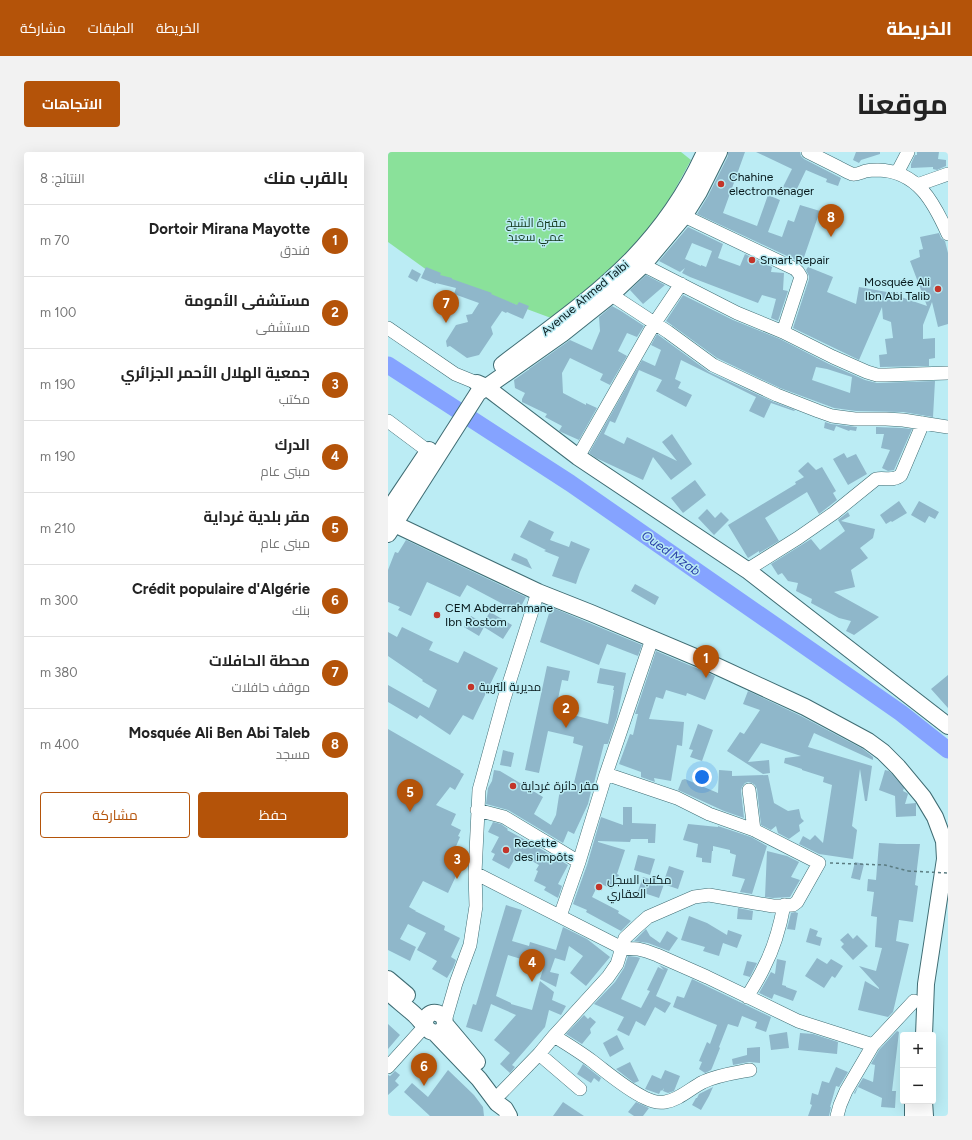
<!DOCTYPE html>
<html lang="ar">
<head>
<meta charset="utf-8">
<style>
	body { margin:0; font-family:Figtree,Cairo,sans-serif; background:#f2f2f2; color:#222; direction:rtl }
	.controls { position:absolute; right:12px; bottom:12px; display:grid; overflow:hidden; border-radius:4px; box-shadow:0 4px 16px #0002 }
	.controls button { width:36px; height:36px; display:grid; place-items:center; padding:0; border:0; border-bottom:1px solid #e0e0e0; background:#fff; color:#222; font:20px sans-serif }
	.you { position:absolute; left:314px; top:625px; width:14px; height:14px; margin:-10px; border:3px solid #fff; border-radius:50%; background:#1a73e8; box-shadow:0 0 0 6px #1a73e833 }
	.badge { display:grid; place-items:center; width:26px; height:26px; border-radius:50%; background:#b45309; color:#fff; font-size:13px; font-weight:700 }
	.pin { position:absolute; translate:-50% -33px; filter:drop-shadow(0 1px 2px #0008) }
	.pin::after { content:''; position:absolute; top:21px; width:14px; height:12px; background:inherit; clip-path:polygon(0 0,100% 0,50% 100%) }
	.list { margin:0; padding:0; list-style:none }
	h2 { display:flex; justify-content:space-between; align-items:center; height:52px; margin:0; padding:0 16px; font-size:17px }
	h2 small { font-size:13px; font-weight:400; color:#767676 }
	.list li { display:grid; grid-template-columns:26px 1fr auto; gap:12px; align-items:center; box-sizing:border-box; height:72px; padding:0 16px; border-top:1px solid #e0e0e0 }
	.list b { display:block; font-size:15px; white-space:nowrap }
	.list p { margin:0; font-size:13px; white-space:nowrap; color:#767676 }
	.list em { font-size:13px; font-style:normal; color:#767676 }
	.actions { display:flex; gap:8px; padding:12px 16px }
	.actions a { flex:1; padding:9px 0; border:1px solid #b45309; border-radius:4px; text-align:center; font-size:14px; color:#b45309 }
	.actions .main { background:#b45309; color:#fff }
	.map { position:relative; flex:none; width:560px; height:964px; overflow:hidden; direction:ltr; border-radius:4px }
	header { display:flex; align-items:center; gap:24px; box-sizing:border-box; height:56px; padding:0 20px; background:#b45309; color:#fff }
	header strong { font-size:19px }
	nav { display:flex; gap:22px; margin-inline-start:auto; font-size:14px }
	.intro { display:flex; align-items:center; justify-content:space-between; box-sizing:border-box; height:96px; padding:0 24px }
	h1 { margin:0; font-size:28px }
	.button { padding:10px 18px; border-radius:4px; background:#b45309; color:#fff; font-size:14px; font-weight:700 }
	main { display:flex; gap:24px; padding:0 24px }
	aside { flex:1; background:#fff; border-radius:4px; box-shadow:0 4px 16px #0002 }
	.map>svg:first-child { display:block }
	.green { fill:#8ae19a }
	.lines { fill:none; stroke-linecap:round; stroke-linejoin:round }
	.river { stroke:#85a3ff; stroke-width:17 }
	.building { fill:#8fb7ca; fill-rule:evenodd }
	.minor-casing { stroke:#3f6c73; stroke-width:14 }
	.major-casing { stroke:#3f6c73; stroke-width:18 }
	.path { stroke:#5b7c81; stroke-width:1.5; stroke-dasharray:3 3; stroke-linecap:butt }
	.minor { stroke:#fff; stroke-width:13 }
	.major { stroke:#fff; stroke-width:16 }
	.path-bridge { stroke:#5b7c81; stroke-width:1.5; stroke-dasharray:3 3; stroke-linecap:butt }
	.poi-dot { fill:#c3352a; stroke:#bbecf4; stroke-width:1.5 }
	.labels { text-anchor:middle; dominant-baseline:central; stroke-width:3; stroke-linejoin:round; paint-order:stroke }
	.poi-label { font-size:12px; fill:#07191c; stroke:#bbecf4; text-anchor:start }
	.park-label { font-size:12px; fill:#12381b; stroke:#bbecf4 }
	.street-label { font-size:12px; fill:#07191c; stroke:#bbecf4 }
	.water-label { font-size:13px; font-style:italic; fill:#2c43aa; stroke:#bbecf4 }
</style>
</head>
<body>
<header>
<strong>الخريطة</strong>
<nav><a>الخريطة</a><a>الطبقات</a><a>مشاركة</a></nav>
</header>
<div class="intro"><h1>موقعنا</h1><a class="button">الاتجاهات</a></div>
<main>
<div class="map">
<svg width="560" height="964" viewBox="0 0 560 964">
	<rect width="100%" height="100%" fill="#bbecf4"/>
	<path class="green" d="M0,0H293L303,8L279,52L250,95L163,166L43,121L0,90Z"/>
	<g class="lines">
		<path class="river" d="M0,213L182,331L513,561L560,598"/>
	</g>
	<path class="building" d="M340,0H357L335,61L369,74L380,43L392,48L380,80L394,85L400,68L406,70L412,53L432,59L414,111L309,62L320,44L340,4Z
		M368,0H412L413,4L416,7L453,26L450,34L438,30L439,27L418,18L405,45L393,39L404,17Z
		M468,0H492V2L473,8L471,11L465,8Z
		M529,0H551L550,7L558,8V14L549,18L545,17V15L523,16V12L527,3H529Z
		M300,75L335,92L330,106L352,114L357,102L384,115L383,120L396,121L395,138L400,139L390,169L383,166L388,147L374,143L370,151L302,125L294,121L297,116L292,120L271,109ZM304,91L324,99L318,115L313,113V114L297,107Z
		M551,81L553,86L557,89L560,101V172L550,175L544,150L535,173V187L547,186V206L541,207V214L492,215L491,203L499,202L497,187L505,186L503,170L495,167L494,155L471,208L405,176L421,127V124L418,118L420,115L445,125L439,140L468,152L471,135L499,140H510V144L539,154L522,109L532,105L531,98L535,97L532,85Z
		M38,115L53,121L52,123L64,126V127L104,141L103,142L129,153L131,150L141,154L135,167L119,160L118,161L114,159L103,175L105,182L91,203L79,206L62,194L59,195L58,189L68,173L80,170L78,163L84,162L91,151L66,142L68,136L48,131V132L33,126Z
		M24,117L33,122L29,130L20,125Z
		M258,123L277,133L255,152L242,138Z
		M295,143L345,168L392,187L441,212L477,228L489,231L547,229L545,265L515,260L468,259L446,256L392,236L329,206L278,169ZM428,215L439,217L464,225L462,241L424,228Z
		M224,154L233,159L256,174L249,185L239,181L230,199L239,204L222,233L212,228L215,222L182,206L174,221L175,241L198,253V251L209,256L191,288L173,280L171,279L174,274L157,265L159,262L134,250V247L137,241L127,236L126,228L140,218H141V217L182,188L204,198L212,179L211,165Z
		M269,182L321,220L386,250L407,258L406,259L383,251L376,266L361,259L368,245L293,208L287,227L293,230L290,236L304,243L298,255L268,239L274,228L251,218L227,271L222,269L216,282L236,292L239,285L289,309L274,290L284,282L304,312L283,328L265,305L255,328L208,306L201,301L254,208L267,214L273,198L263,193Z
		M437,270L443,272L469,275L468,279L462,278L461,279L448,274L446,279L436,276Z
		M488,275L514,276L524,277L506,318L500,319L494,316L502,298L493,296L496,282H488Z
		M456,301L459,306L468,302L479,322L460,333L445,307Z
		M420,310L428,318L434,315L448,339L445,341L449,348L431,362L419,340L377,366L391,389L371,401V399L360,406L340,373L408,332L407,330L416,325L410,319Z
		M307,328L318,343L295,361L283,346Z
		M511,349L519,361L504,370L503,369L498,372L492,363Z
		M531,349L551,360L547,367L541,364L537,371L523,363Z
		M319,357L327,366L333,360L341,368L326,383L310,366Z
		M460,360L462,364L453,369L487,377L485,386L472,396L480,406L463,418L467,435L446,440L491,465L466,483L458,479L463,469L451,466L423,451L424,447L408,439L410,431L400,429L394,421L390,423L383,412L423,387L432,398L457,379L450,368Z
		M141,368L166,380L162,388L181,395L183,389L202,397L192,420L188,432L164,424L171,405L156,399L158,398L132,385Z
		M18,388L138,445L130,460L79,433L72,445L39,430L23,464L10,458L12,455L0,450V418L7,400L10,401Z
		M126,401L139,407L144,417L123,408Z
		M247,432L271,445L267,453L243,439Z
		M163,455L254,493L250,504L219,492L211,513L152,490Z
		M102,460L124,473L115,487L96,475L91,484L76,475L83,464L95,471Z
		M14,475L45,490L41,498L70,511L76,499L110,516L85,568L75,563L62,583L32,563L29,567L0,550V533L41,556L49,538L34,529L35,528L0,504V480L9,485Z
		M268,499L327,524L317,548L299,541L298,544L278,538L275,547L268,545L261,567L296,570L294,594L289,593L283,629L266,626L267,630L253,625V620L231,612L242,582L245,583L250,562H247Z
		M159,514L182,519L180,529L174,528L167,561L185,565V563L220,572L226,538H225L226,534L209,531L212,516L238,521L229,565L220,592H216L206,631H205L200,652L186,682L180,679L175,691L120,658L98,652L100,636L104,629L106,618L112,619L155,645L146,662L163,673L168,663L172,637L184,639L195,594L185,591L186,585L160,579L151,621L137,618Z
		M560,523V556L543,537Z
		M360,539L413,564L475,597L485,605V608L426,581L420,595L484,614L479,649H477L472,617L464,674L469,678L465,707L431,702L411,692L415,684L422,688L427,683L435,691L444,633L435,630L436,625L414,618V617L396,611L397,606L413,604L373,591L360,610L381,608L382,621L375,622L339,599L352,580L356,582L372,558L355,552Z
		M310,572L325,578L314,609L302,605L305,598L301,597Z
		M0,577L73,619L72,620L76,622L67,638L62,635L48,653L68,662L63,673L73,678L70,684L72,685L66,699L80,705V708L77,712L74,711L60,741L35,729L21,755L28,759H27L57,774L56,778L72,786L63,805L68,808L65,816L59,826L44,817L49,809L29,798L38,781L20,772L12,787L28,795L22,809L0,798Z
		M115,598L126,601L123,615L112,613Z
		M331,618L344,619V624L380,623L386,651L400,659L411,657L413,666L416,669L411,673L412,679L401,687L390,681L388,674L383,678L373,673L369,637L367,633L364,631L360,630L357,631L354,635L353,639L356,666L336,659L290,638L294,628L297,627L330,641Z
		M497,618L501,619L503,621L516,636L515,639L519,641L520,642L517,652L528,651V664L508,665L507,644L491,638Z
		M235,655H244V671L268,672L267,691H260V687H243L242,690L210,689V690L237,698L229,722L231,723L224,737L211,731L204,745L231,759L230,761L243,769L233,779L198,760L199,758L185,752L199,713L213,665L235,673Z
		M105,670L113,672L120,677L119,678L141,690L180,713L170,732L174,734L170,746L156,738L158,735L146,729L150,719L148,718L151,713L130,701L121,717L104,708L107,702L103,700L111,685L100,680Z
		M300,672L330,675V674L363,685L379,694L364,742L352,740L357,727L344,724L348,703L342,701V698L325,694V699H324L323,711L314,710V706L308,705L310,692L295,688Z
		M491,691L509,692H532L527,733L530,734L525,770L511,768L508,789L521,792L505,860L500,865L470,858L477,829L491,837V836L471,814L488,819L494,796L487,795L489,765L483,764L486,740L479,739L480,727L488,728Z
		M379,699L399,704L411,710L403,725L412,728L402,745L385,746L377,745Z
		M250,703L267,707L262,723L246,718Z
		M467,710L476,712L472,728L463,726Z
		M281,714L296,719L290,737L275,732Z
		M255,725L276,732L271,746L250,739Z
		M118,753L134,758L124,789L141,794L142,790L168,798L175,775L199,787L222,805L198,834L182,821L195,804L181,794L177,809L167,806L162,820L171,822L168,835L152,827L156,814L120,803L108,844L123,851V852L144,858L152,829L166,840L164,848L178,854L173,863L161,858L157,875L124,913L127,915L122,921L112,912L122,901L106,888L128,863L103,852L94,880L78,875L85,852L88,853Z
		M350,756L365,759L364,768L349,767Z
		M407,760L410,761L407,778L399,777L403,761Z
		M301,764L319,771L339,783L340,778L354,783L349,796L335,791L331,804L315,799L317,795L293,788Z
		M422,776L430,779L428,784L434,786L432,794L418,790Z
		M258,777L262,784L272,791L279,779L290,786L281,799L260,791L246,789Z
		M460,781L465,787L469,783L480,794L465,808L453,795L456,792L452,788Z
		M240,804L249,805L252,806L233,847L253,856L262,839L259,838L270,815L276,818L271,813L280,817L268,844L283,851L277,861L267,855L257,874L248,869L241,884L229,878L236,865L206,852L227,830L236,816Z
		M429,806L439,812L443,807L455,814L447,826L444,824L436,836L417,824Z
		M389,807L398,809L394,833L398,834V835L409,839L405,849L386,842L384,847L371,841L383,820L387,822Z
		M359,809L369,811L362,825L355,823Z
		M304,827L383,865L378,880L367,876L369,870L354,864L350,875L340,872L331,895L332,896L324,916L323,918L317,921L311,917L314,910L311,909L319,890L322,892L329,873L285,855L289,844L296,846Z
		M196,863L200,867L202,865L208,870L202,877L203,881L194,892L178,882Z
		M0,872L12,883L0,897Z
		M509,879L511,880L504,939H508L507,956L493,955L494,946L470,935L467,942L466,941L475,926L485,930L487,913L483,912L491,898Z
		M399,880L401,896L383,898L381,883Z
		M412,881L425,882L450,890L449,902L410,898Z
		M229,883L236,897L222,905L215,891Z
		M372,895V911L361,910L345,913L344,907L359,903V896Z
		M242,910L251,929L246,931L228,917Z
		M195,912L213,926L211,930L206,926L203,931L189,922Z
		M448,915L460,920L451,935L448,934L442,955H443L441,964H420L424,953L422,952L424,941L430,943L434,929L441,931Z
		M60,918L86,943L95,955L96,964H42L16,940L24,931L40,945Z
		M277,918L292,924L286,939L280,941L275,939L276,936L274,939L273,938L271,942L257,937L264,923L273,927Z
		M7,919L12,923L7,929L11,933L0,943V923L2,924Z
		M325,935L321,944L313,958L304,953L308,946H309L311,942Z
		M175,950L196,964H165Z
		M248,950L261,956L255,964H246L240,960Z"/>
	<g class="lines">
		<g class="minor-casing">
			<path id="minor" d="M420,0C430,5 440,10 450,15C454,17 459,20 464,22C469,23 474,20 478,19C482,18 486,18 490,18C530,19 546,51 560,82
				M509,21L520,0
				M529,33L560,22
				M296,64L407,117L410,120L413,125L395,180
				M255,113L349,161L395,180L445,205L479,220L489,223H498L560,221
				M216,138L280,180L325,213L389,243L430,259L444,264L467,267H498L515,268L560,275
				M0,176L67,222L89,231
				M0,269L40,299
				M190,305L266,172L293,132
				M359,418L410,386L446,361L488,327C497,325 505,330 513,323L535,271
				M361,638L366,678
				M89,658L116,665L191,710
				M87,721L234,796L250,797L258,799L269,803L319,825L410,869L485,893
				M172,764L191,710L218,622L264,487
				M359,845C365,835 371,826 376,815C386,796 392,775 396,753
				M57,869L68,831L82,793L88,754L87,721L91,638L116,547L150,440
				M166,884C179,892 192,900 204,909C221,922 238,937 257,946C263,949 271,951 277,950C291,948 303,936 315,930C330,923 346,921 362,918
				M151,902L192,937
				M0,915L37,874
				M113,941L151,902L166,884L220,825L229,812L237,786L252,772L260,765L306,745L321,743L367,751L385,754L405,753L409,750L431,711L366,678L321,662L289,646L218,622
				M449,964L452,953L458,939L485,893L526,849"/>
		</g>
		<g class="major-casing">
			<path id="major" d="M114,213C158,179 205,147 244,107C274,76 299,40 317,0
				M89,231L98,235L190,305L359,418L560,574
				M0,359L41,298
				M0,369L150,440L203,461L324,512L417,555L480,589L495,600L510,615L535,645L547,665L556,689L557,707L538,832L536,883
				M0,382L90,241L174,182L223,143L255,113L296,64L311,40L331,0
				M0,827L19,843
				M0,840C9,848 18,855 27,863C30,866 40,878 42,879C46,881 51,881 54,878C58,874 57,870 56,866C48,856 36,861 37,874
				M57,872L89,910
				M47,881L91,927L109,951L117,957L121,964
				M525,949V964
				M536,949L537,964"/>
		</g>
		<path class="path" d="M442,711L497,713L520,719"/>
		<use href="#minor" class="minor"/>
		<use href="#major" class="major"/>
		<path class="path-bridge" d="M520,719L560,721"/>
	</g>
	<g class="poi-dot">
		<circle cx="333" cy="32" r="4"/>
		<circle cx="364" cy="108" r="4"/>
		<circle cx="550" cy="137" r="4"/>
		<circle cx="49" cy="463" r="4"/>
		<circle cx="83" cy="535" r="4"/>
		<circle cx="125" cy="634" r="4"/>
		<circle cx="118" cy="698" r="4"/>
		<circle cx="211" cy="735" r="4"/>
	</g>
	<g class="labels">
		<g class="poi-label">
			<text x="341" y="25">Chahine<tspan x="341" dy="14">electroménager</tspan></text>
			<text x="372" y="108">Smart Repair</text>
			<text x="542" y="130" text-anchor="end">Mosquée Ali<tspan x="542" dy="14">Ibn Abi Talib</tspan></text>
			<text x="57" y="456">CEM Abderrahmane<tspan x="57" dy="14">Ibn Rostom</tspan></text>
			<text x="91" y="535">مديرية التربية</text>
			<text x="133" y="634">مقر دائرة غرداية</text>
			<text x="126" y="691">Recette<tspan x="126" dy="14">des impôts</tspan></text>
			<text x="219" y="728">مكتب السجل<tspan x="219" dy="14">العقاري</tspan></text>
		</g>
		<g class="park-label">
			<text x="148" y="71">مقبرة الشيخ<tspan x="148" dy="14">عمي سعيد</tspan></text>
		</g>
		<g class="street-label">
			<text transform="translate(197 146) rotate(-40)">Avenue Ahmed Talbi</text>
		</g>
		<g class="water-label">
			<text transform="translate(283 401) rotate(35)">Oued Mzab</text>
		</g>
	</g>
</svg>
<div class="controls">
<button>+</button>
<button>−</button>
</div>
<div class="you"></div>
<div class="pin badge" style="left:318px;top:526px">1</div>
<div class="pin badge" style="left:178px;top:576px">2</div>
<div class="pin badge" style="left:69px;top:727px">3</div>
<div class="pin badge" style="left:144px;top:830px">4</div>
<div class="pin badge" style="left:22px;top:660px">5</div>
<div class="pin badge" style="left:36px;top:934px">6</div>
<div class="pin badge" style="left:58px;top:171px">7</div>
<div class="pin badge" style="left:443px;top:85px">8</div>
</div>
<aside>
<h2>بالقرب منك<small>النتائج: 8</small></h2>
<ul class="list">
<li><span class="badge">1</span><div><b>Dortoir Mirana Mayotte</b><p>فندق</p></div><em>70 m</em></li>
<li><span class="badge">2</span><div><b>مستشفى الأمومة</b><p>مستشفى</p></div><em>100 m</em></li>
<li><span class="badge">3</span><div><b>جمعية الهلال الأحمر الجزائري</b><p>مكتب</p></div><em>190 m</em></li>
<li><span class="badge">4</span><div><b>الدرك</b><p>مبنى عام</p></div><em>190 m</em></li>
<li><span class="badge">5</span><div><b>مقر بلدية غرداية</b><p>مبنى عام</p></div><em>210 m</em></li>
<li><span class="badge">6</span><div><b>Crédit populaire d'Algérie</b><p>بنك</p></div><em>300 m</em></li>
<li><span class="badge">7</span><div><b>محطة الحافلات</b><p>موقف حافلات</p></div><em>380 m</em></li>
<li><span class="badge">8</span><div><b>Mosquée Ali Ben Abi Taleb</b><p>مسجد</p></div><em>400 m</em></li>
</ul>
<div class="actions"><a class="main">حفظ</a><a>مشاركة</a></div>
</aside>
</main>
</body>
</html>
